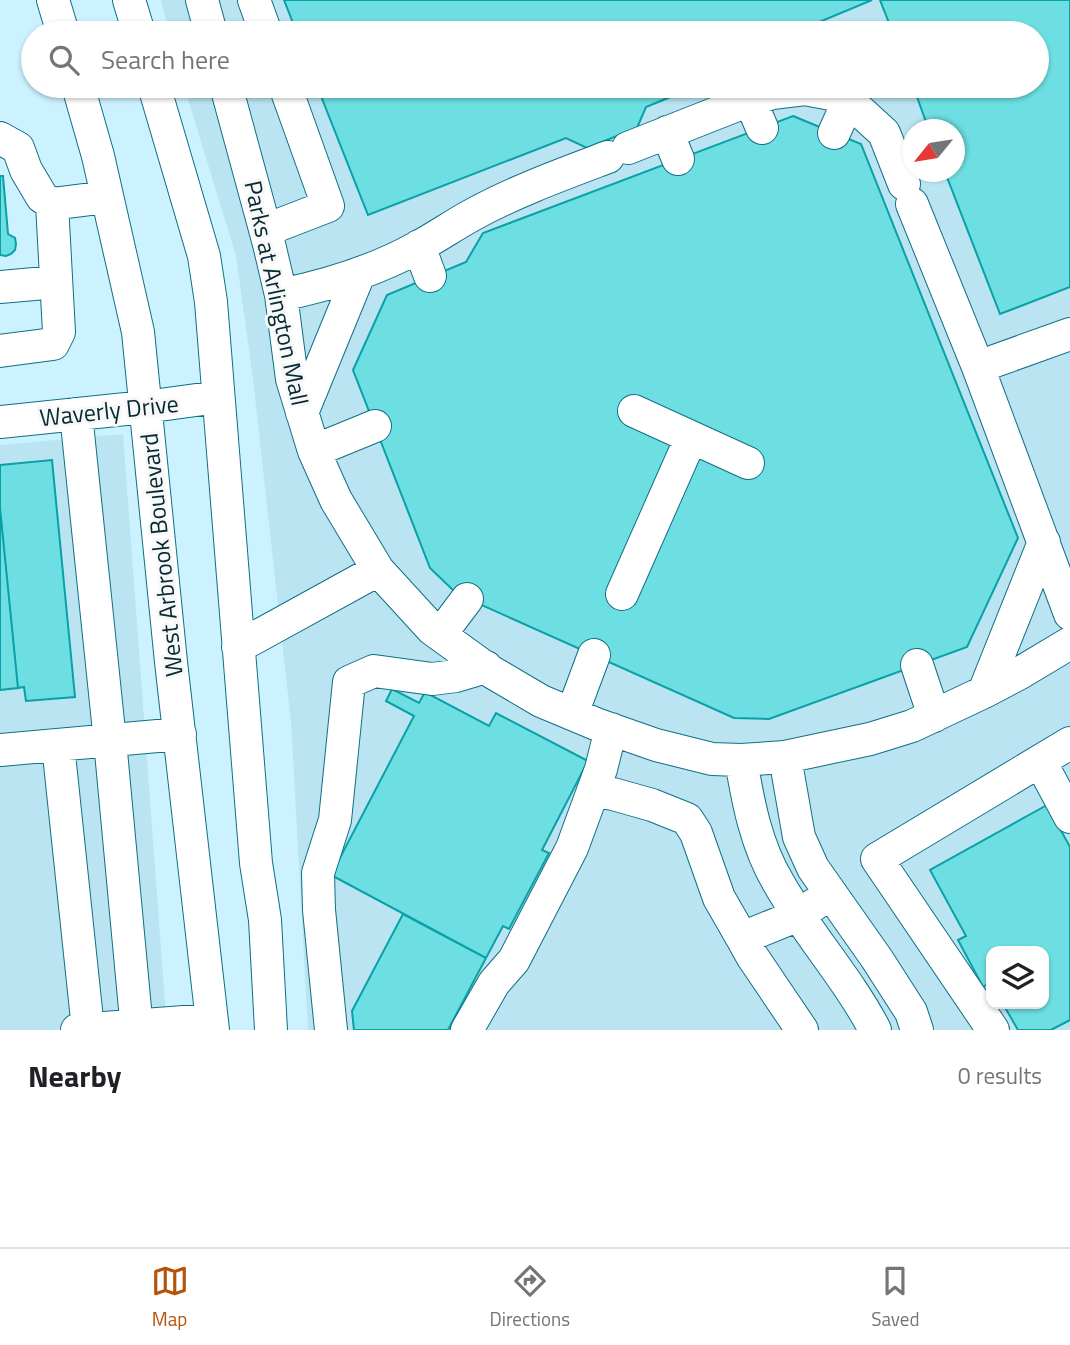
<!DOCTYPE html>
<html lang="en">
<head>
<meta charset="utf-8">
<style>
	body { margin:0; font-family:"Titillium Web",sans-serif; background:#f2f2f2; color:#202124 }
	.controls { position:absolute; right:21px; bottom:21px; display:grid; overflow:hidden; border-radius:14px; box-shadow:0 2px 5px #0004 }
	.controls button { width:63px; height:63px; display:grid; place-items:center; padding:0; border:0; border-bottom:2px solid #e0e0e0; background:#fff; color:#202124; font:35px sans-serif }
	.compass { position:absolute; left:902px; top:119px; width:63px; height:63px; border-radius:50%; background:#fff; box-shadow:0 2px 5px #0004; rotate:240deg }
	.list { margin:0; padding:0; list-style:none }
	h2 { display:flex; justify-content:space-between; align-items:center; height:91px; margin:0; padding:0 28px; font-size:30px }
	h2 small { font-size:23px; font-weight:400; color:#757577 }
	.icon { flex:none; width:38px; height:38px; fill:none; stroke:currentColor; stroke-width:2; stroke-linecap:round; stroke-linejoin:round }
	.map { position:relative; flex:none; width:1070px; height:1030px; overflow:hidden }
	.search { position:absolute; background:#fff; box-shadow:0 2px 5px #0004; left:21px; right:21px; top:21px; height:77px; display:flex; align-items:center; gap:18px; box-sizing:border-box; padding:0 24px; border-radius:38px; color:#757577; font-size:26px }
	.sheet { height:217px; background:#fff }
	nav { display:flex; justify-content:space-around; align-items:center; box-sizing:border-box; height:98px; border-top:2px solid #e0e0e0; background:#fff; font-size:19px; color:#757577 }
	nav a { display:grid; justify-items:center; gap:4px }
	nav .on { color:#b45309 }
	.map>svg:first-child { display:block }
	.built { fill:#bae4f2; fill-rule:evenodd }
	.building { fill:#6ddfe3; stroke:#07a1a6; stroke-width:2 }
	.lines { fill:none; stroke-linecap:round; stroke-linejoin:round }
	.minor-casing { stroke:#0f6f85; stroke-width:34 }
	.minor { stroke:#fff; stroke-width:32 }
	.labels { text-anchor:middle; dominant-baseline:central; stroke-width:6; stroke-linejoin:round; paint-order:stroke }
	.street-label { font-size:24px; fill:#052a33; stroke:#f8f8f8 }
</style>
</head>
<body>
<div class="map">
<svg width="1070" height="1030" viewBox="0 0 1070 1030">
	<rect width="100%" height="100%" fill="#ccf2ff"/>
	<path class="built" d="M161,0H1070V1030H308L291,722L253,379L236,256L184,86H1037V33H169ZM912,130H954V172H912ZM991,951H1044V1004H991Z
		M123,434L167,1030H0V445Z"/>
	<path class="building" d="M284,0H872L793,33H297Z
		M880,0H1070V287L1000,314L945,172H954V130H929L913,86H1037V33H893Z
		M317,86H697L646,107L637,128L587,148L566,138L368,215Z
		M793,116L861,144L1018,538L967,647L769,719L734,718L457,594L430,568L353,370L387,295L466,262L483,233Z
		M0,176H3L8,234L15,238L16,244L15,250L11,254L6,256L0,255Z
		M52,460L75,697L26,701L24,687L18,688L0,508V465Z
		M0,508L18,688L0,690Z
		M392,689L419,703L425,692L489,726L496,713L588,761L542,850L549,853L509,929L503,926L486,958L331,875L414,716L386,701Z
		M1047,805L1070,847V1020L1051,1030H1018L1003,1004H1044V951H991V982L983,987L958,940L966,936L930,870Z
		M403,914L486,958L448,1030H354L352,1011Z"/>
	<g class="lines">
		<g class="minor-casing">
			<path id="minor" d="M53,0L63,33
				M129,0L139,33
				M202,0L211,33
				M254,0L266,33
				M78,86L98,156L138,332L171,662L213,1030
				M154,86L204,256L211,302L256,863L265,920L271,1030
				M226,86L269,244L281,295L292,379L314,451L336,500L378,570L432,629L490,671L541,701L596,724L656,745L712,759L741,760L785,757L870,739L912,726L984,692L1020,673L1070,643
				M750,100L762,128
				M667,132L678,159
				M834,133L848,102
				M0,138L18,148L26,170L42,197L52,204L107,197
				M628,148L742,103L772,93L805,89L831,94L848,102L861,112L884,133L904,184
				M912,204L978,367L1070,614
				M266,230L328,206L285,86
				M419,246L430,276
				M0,287L56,282
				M281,295C329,285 375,271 418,247C437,237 455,224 474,214C516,191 563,174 608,157
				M0,351L53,344L59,332L52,204
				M978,367L1070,334
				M634,411L748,463
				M302,413L359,274
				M76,414L110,741L137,1030
				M0,422L145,407L218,397
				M314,451L375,426
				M622,594L691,438
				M440,635L467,599
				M238,647L378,570
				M917,665L934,716
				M984,692L1044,542
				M572,714L594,655
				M58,745L88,1029
				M0,750L180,734
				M785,757L799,837L813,868L877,959L911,1012L917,1030
				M741,760C748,802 756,845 778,882C807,934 848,978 875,1030
				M1040,761L1070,817
				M593,791L613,794L652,805L687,819L696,833L719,898L742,938
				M77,1030L211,1020
				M331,1030L319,910L318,873L335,820L349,682L374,671L432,679L456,676L486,667
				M467,1030L494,983L514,960L572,848L601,769L611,729
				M802,1030L752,956L742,938L799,915L815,904
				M993,1030L877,859L1070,743"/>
		</g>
		<use href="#minor" class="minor"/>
	</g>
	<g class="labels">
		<g class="street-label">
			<text transform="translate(277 293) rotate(78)">Parks at Arlington Mall</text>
			<text transform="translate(109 410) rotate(-6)">Waverly Drive</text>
			<text transform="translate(161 555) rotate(-96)">West Arbrook Boulevard</text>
		</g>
	</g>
</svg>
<div class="controls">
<button><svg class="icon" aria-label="layers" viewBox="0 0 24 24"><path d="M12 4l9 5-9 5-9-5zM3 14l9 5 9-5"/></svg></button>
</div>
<svg class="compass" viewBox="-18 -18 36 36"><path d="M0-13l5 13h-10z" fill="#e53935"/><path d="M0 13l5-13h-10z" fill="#757577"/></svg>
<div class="search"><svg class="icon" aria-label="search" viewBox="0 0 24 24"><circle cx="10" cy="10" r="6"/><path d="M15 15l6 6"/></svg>Search here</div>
</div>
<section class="sheet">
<h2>Nearby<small>0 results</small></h2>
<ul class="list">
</ul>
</section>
<nav>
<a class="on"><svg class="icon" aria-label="map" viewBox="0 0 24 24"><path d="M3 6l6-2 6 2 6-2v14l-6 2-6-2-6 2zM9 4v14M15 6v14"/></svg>Map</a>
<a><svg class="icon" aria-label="directions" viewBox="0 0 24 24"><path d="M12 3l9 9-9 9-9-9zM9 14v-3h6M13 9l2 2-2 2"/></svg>Directions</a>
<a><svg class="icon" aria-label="saved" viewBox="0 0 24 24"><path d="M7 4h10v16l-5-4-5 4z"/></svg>Saved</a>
</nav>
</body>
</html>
